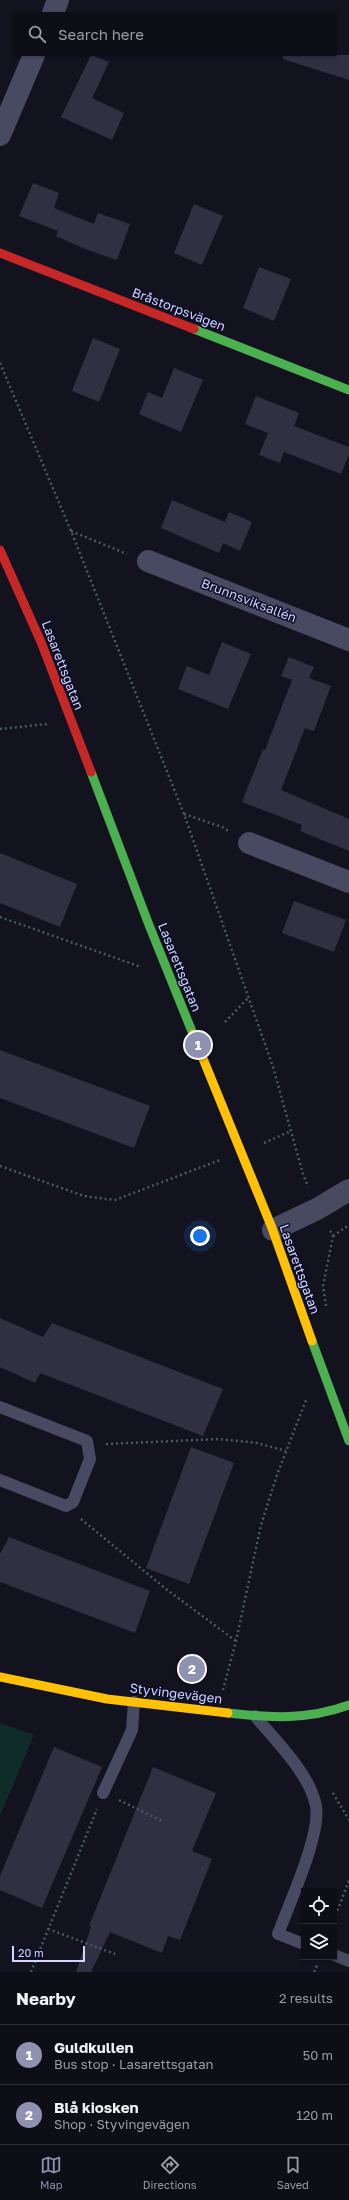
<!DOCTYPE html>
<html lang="en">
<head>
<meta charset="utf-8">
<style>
	body { margin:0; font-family:"Golos Text",sans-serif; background:#1c1c24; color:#f1f3f6 }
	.controls { position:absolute; right:12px; bottom:12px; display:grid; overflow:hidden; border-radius:0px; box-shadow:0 1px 3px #0004 }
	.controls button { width:36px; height:36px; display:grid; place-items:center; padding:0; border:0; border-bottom:1px solid #2e2e36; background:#0e0e17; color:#f1f3f6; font:20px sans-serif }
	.scale { position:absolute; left:12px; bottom:10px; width:73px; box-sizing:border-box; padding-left:4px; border:2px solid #d2d5ff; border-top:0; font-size:11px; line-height:14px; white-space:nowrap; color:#d2d5ff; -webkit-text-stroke:3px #0d0e25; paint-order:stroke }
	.you { position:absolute; left:200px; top:1236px; width:14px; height:14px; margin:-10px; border:3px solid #fff; border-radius:50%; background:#1a73e8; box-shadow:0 0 0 6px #1a73e833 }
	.badge { display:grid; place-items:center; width:26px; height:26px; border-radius:50%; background:#8f91b1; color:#fff; font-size:13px; font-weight:700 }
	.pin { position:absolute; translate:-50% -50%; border:2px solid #fff; box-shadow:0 1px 4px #0006 }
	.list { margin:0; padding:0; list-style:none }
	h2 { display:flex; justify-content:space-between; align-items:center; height:52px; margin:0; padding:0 16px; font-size:17px }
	h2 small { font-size:13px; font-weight:400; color:#9b9ca1 }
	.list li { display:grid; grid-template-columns:26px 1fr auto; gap:12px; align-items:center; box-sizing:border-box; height:60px; padding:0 16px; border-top:1px solid #2e2e36 }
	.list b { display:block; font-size:15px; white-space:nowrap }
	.list p { margin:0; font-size:13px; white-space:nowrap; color:#9b9ca1 }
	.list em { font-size:13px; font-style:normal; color:#9b9ca1 }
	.icon { flex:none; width:22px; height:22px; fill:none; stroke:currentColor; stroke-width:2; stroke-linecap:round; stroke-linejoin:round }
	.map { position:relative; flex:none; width:349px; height:1972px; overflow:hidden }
	.search { position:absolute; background:#0e0e17; box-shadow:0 1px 3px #0004; left:12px; right:12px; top:12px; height:44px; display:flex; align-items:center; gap:10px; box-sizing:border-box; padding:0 14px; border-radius:0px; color:#9b9ca1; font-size:15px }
	.sheet { height:172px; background:#0e0e17 }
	nav { display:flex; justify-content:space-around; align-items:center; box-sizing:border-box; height:56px; border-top:1px solid #2e2e36; background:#0e0e17; font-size:11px; color:#9b9ca1 }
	nav a { display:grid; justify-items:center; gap:2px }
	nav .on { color:#8f91b1 }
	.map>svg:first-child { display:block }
	.green { fill:#102c28 }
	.building { fill:#313042 }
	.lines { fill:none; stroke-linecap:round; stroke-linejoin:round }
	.path { stroke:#465a64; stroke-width:2.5; stroke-dasharray:2 3; stroke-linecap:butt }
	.lane { stroke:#474a61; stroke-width:12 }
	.street { stroke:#474a61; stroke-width:22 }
	.fast { stroke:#4caf50; stroke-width:9 }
	.slow { stroke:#ffc107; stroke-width:9 }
	.jam { stroke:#c62828; stroke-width:9 }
	.labels { text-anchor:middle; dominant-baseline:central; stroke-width:3; stroke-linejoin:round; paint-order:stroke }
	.street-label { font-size:13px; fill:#d2d5ff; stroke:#0d0e25 }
</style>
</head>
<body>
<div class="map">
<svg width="349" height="1972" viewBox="0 0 349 1972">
	<rect width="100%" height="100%" fill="#13131f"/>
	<path class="green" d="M0,1723L34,1735L0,1816Z"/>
	<path class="building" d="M91,55L109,62L92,98L124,113L112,140L61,117Z
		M283,55H349V80L283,59Z
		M33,183L59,193L54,208L94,224L98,213L130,224L117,260L85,249L56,236L58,231L19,216Z
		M194,204L223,216L202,265L174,253Z
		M259,267L291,279L274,321L243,308Z
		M93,338L120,349L99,402L72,391Z
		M174,368L203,380L181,432L139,414L148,392L162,398Z
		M256,396L299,413L294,426L349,447V454L341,474L284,452L280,463L259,455L268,433L245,424Z
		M172,500L225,522L229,512L252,522L240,551L223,543L219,553L161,528Z
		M222,642L251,654L228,709L178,689L187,666L209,675Z
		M289,657L314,667L309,678L331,686L314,731L305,728L281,790L349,819V851L300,831L302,825L242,802L263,749L265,750L292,680L281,676Z
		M0,853L77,884L60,927L0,903Z
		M294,901L346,920L334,952L282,933Z
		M0,1050L150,1106L134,1148L0,1098Z
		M0,1318L43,1337L52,1323L223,1389L203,1436L40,1373L35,1383L0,1367Z
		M191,1447L234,1463L189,1584L146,1568Z
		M9,1537L150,1591L135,1633L0,1582V1554Z
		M54,1747L102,1767L42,1908L0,1890V1876Z
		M153,1767L216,1793L192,1851L212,1859L180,1940L168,1936L162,1953L110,1932L91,1972H76L91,1927L89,1926Z"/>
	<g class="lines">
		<path class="path" d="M0,363L71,531L184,814L273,1067L303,1174L308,1187
			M71,531L127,554
			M0,729L47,724
			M184,814L222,827L230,832
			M0,917L141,967
			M225,1022L248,998
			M264,1143L291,1131
			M0,1166L84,1196L115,1200L220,1160
			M333,1236L349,1225
			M326,1306L323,1286L333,1236L329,1229
			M106,1444L218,1439L257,1443L286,1451
			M81,1519L166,1589L236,1641
			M223,1690L236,1641L261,1525L277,1475L306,1400
			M333,1793L349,1820
			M119,1800L164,1822
			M334,1920L349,1880
			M48,1929L115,1954
			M31,1972L97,1809
			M314,1972L318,1963"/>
		<path class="lane" d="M0,1407L87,1441L90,1459L73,1502L66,1506L0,1480
			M255,1716C275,1740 310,1774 316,1806C321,1835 289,1904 278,1934L304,1944
			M103,1793L132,1730L134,1702
			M334,1955L349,1961"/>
		<path class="street" d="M53,13L58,0
			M0,135L34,55
			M148,561L349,640
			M249,843L349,882
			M273,1230L317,1209L349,1190"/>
		<path class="fast" d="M194,329L349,390
			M91,772L149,925L193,1034
			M312,1341L349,1441
			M228,1713C270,1718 308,1720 349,1705"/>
		<path class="slow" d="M193,1034L272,1228L312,1341
			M0,1677L107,1699L228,1713"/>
		<path class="jam" d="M0,253L194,329
			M0,550L41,642L91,772"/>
	</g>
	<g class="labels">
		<g class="street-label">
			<text transform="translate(179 309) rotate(21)">Bråstorpsvägen</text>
			<text transform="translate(249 600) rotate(21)">Brunnsviksallén</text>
			<text transform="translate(63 665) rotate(69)">Lasarettsgatan</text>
			<text transform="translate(180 967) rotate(68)">Lasarettsgatan</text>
			<text transform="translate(300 1269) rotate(70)">Lasarettsgatan</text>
			<text transform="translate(176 1693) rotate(7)">Styvingevägen</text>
		</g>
	</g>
</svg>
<div class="controls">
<button><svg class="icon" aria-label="locate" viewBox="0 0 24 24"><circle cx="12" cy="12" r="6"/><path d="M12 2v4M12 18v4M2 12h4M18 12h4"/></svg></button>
<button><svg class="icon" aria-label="layers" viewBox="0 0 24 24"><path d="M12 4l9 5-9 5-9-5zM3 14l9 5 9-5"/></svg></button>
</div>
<div class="scale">20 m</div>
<div class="you"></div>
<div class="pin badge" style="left:198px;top:1045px">1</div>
<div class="pin badge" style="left:192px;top:1669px">2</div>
<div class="search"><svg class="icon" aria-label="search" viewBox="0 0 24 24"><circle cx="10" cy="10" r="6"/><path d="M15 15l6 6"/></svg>Search here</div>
</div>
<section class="sheet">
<h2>Nearby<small>2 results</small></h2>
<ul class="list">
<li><span class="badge">1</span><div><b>Guldkullen</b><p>Bus stop · Lasarettsgatan</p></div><em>50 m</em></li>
<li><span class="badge">2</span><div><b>Blå kiosken</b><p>Shop · Styvingevägen</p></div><em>120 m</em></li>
</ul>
</section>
<nav>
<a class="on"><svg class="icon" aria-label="map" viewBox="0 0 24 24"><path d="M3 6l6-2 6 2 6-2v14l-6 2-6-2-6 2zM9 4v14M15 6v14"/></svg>Map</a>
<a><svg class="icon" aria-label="directions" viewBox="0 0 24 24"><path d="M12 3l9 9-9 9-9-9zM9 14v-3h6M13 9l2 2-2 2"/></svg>Directions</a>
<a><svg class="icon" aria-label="saved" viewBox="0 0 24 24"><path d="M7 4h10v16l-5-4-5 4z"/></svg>Saved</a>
</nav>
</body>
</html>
